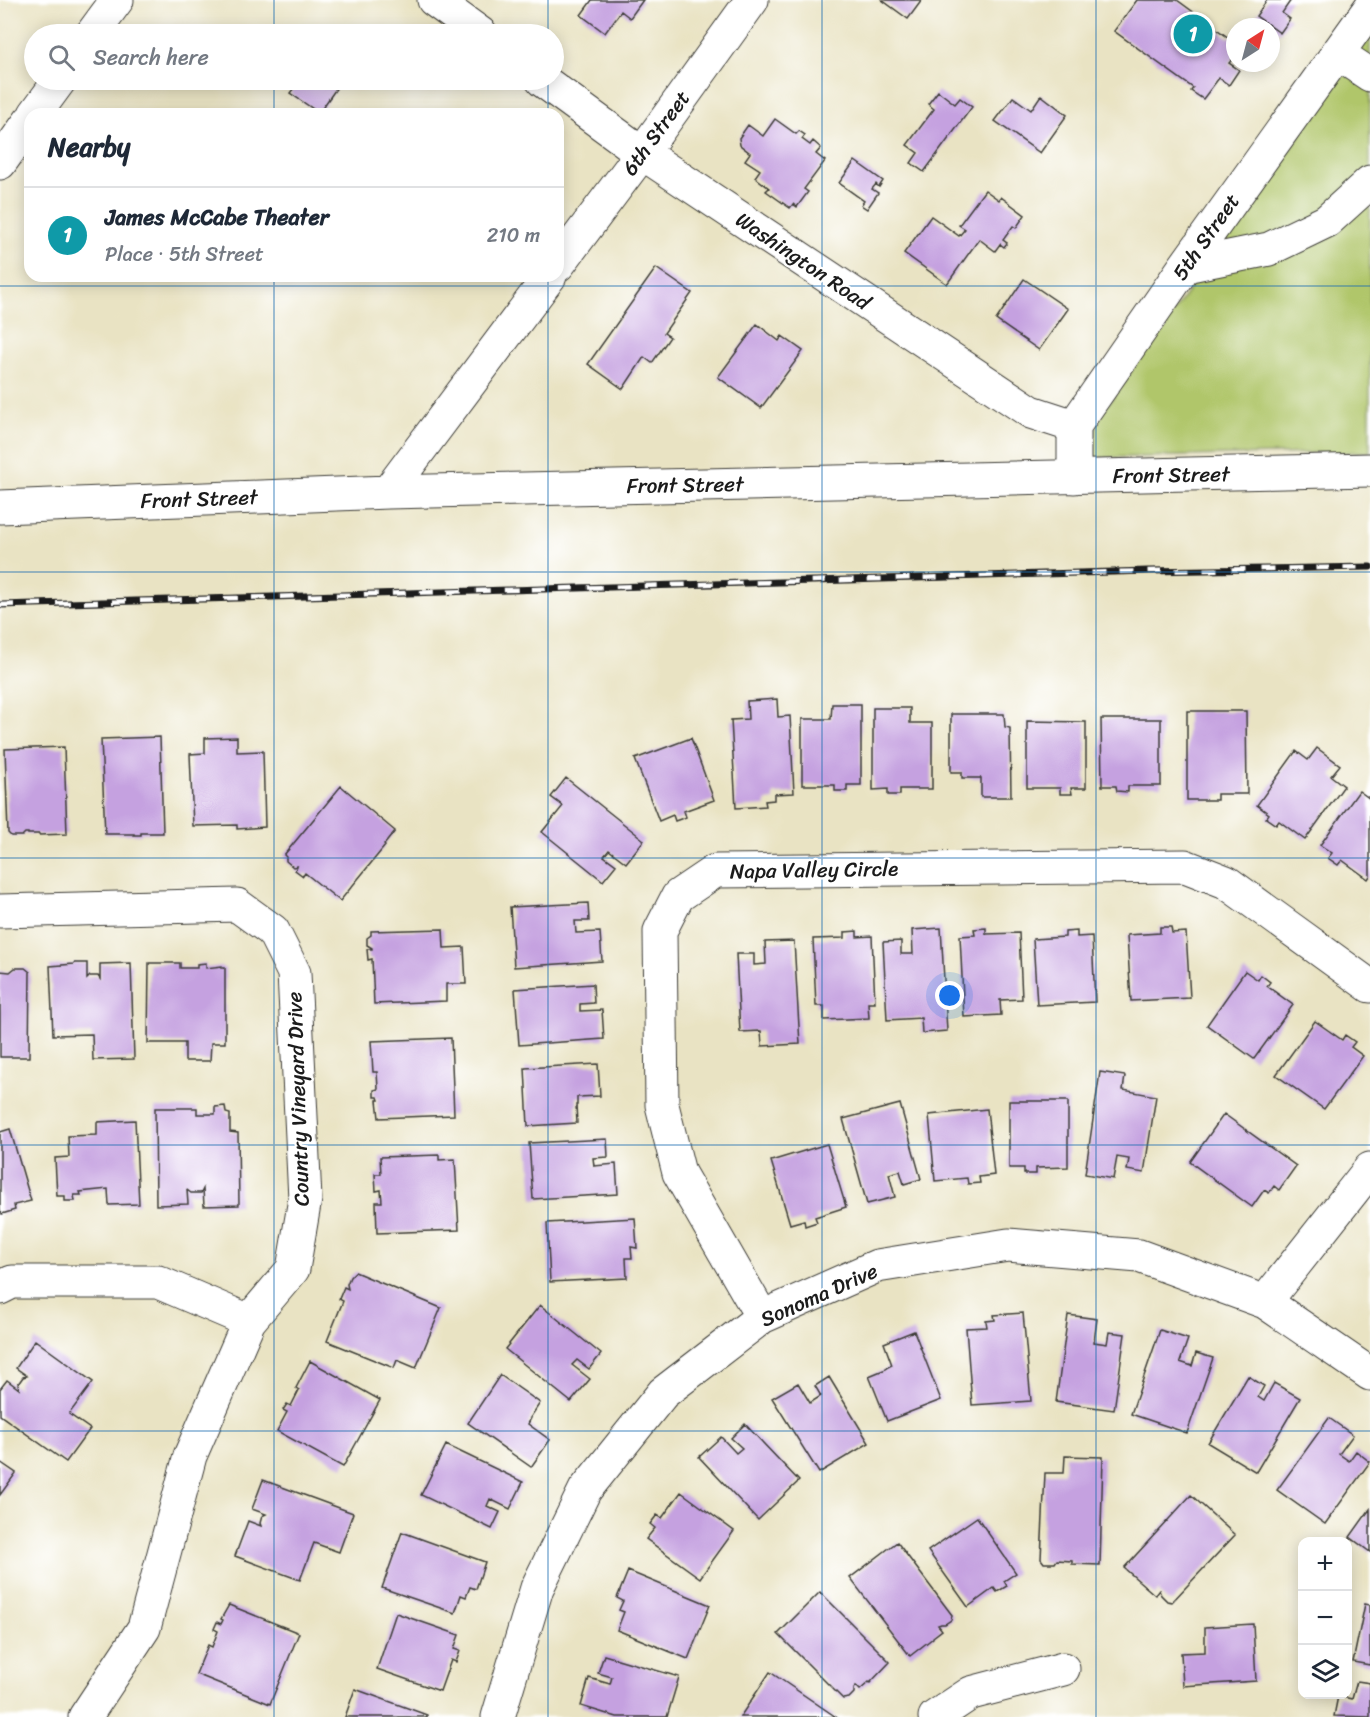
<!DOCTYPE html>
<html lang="en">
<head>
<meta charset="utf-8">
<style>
	body { margin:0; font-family:Sriracha,sans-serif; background:#f6f6f7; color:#1f2937 }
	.controls { position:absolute; right:18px; bottom:18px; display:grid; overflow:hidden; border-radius:12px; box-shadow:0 3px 15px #0003 }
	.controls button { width:54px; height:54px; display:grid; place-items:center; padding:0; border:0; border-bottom:2px solid #e0e1e3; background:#fff; color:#1f2937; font:30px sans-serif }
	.compass { position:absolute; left:1226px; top:18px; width:54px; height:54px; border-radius:50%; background:#fff; box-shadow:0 3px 15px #0003; rotate:36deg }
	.you { position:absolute; left:950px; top:996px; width:21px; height:21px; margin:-15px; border:4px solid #fff; border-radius:50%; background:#1a73e8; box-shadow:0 0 0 9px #1a73e833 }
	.badge { display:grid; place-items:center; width:39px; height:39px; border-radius:50%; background:#7c3aed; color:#fff; font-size:20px; font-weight:700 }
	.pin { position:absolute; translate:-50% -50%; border:3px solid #fff; box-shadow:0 2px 6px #0006 }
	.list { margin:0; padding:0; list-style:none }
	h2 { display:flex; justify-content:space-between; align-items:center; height:78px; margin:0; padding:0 24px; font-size:26px }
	h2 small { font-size:20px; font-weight:400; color:#747a83 }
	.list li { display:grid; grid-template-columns:39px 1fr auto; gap:18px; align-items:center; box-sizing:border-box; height:96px; padding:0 24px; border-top:2px solid #e0e1e3 }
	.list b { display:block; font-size:22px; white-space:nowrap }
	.list p { margin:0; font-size:20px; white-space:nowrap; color:#747a83 }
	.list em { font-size:20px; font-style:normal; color:#747a83 }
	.icon { flex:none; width:33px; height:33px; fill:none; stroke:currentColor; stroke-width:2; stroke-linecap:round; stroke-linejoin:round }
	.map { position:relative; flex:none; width:1370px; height:1717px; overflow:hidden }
	.search { position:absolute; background:#fff; box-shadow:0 3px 15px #0003; left:24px; top:24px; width:540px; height:66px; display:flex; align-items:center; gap:15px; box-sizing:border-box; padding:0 21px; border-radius:33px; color:#747a83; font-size:22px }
	.panel { position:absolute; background:#fff; box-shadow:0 3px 15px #0003; left:24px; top:108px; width:540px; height:174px; border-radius:18px }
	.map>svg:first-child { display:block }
	.park { fill:#b0c66a; stroke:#667143; stroke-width:1.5 }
	.building { fill:#c5a1e0 }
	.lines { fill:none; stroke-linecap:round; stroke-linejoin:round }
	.minor-casing { stroke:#3b3a35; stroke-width:35 }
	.minor { stroke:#fff; stroke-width:33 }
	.rail-casing { stroke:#1c1c1c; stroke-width:7 }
	.rail { stroke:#fff; stroke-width:4.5; stroke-dasharray:14; stroke-linecap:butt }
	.grid { fill:none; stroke:#1f6fb2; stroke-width:1.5; stroke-opacity:0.55 }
	.labels { text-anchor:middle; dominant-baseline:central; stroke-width:4.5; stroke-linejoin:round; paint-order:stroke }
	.street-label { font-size:21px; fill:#1c1c1c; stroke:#fff }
</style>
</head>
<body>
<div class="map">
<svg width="1370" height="1717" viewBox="0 0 1370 1717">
	<rect width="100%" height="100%" fill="#fff"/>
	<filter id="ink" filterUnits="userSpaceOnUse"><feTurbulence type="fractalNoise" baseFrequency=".0167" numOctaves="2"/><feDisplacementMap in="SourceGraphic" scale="12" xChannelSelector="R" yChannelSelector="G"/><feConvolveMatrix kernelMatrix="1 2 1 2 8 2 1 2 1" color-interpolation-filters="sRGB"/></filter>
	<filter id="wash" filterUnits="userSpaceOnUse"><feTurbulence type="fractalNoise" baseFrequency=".008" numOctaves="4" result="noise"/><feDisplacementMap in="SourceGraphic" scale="24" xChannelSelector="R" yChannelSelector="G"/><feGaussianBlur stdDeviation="1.35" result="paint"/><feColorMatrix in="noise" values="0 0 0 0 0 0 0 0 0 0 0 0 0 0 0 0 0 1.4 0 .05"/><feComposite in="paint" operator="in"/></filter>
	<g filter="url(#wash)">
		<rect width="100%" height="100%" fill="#e9e3c3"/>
		<path class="park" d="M1370,36V452L1088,458L1100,415Z"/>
		<g id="blocks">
			<path class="building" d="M592,0H643L630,18L621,11L605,33L581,15Z
				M882,0H922L908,19Z
				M1137,0H1177L1229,38L1231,36L1235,38V56L1229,63L1239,70L1229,85L1219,78L1203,99L1191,91L1193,88L1114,31Z
				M1267,0H1291L1282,13L1290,19L1280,33L1256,16Z
				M329,27L340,34H324Z
				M300,80H342L319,113L290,93Z
				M938,91L955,104L960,98L972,107L924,172L911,163L918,153L907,145L934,109L928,104Z
				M1041,95L1067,115L1040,153L995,121L1013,97L1031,110Z
				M775,119L796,134L799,131L805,135L802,139L810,145L813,141L821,148L816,154L825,161L804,189L808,192L797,207L793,204L790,208L766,191L769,188L755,177L760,170L745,160L750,153L740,145L739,138L748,125L763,136Z
				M855,161L883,181L879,187L876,184L872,189L878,193L867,209L861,205L864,201L839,183Z
				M985,190L999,200L1001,197L1025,215L1016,228L1013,226L1003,240L1007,243L1004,247L1000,244L995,251L979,239L947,284L904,253L931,216L959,236L965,229L959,225Z
				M656,268L692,293L664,333L670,337L652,363L644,357L623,389L588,364Z
				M1024,279L1068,309L1039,350L996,320Z
				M757,324L779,341L782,336L803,351L761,408L718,377Z
				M777,699L778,717L790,716L794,793L774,794V800L765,801L766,806L736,808L731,720L748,719L747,701Z
				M832,704H861V785H847V791H835V785H802V719H831Z
				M873,708H910V723H932V789H900V795H888V789L873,790Z
				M1187,711H1246L1247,794H1217V800H1187Z
				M951,714H1004L1005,727L1010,728L1011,797H981V778H962V772H951Z
				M1101,719H1161V786H1128V792L1117,791L1116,786H1102Z
				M1027,721L1086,722V788H1071L1072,794H1060V788H1027Z
				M160,737L163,833H141V835H134V834H105L101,739Z
				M237,737V752L263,751L265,827L237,829V825L193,826L190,754L205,753V738Z
				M691,738L714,800L684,811L686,817L675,821L673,815L659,821L635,759Z
				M64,747L67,834L39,835V834H28V833H25L22,836H11L8,833L5,749Z
				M1317,748L1340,765L1331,776L1344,786L1305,840L1279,821L1276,825L1266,818L1269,814L1257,805L1296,751L1308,760Z
				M566,778L644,840L626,863L609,850L604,856L616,865L603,881L542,832L563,806L551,797Z
				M341,786L395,831L384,845L385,846L340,901L305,873L303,876L295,870L297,866L293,867L286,861V857L284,855Z
				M1359,791L1370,799V876L1368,879L1342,860L1338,865L1328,858L1332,853L1320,845Z
				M588,903L589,921H575L576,933L600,932L602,961L514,967L510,907Z
				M1160,927H1171L1172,933L1186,932L1190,998L1131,1001L1127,935L1160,933Z
				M941,928L947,1031L922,1033L921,1018L887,1020L883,942L901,941V954H913L912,930Z
				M986,928V934L1019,933L1022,999L1000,1000L1001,1015L964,1017L960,936L975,935L974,929Z
				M443,929L444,948L464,947L466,984H446V1001L374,1004L372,959L368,960L367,949H372V948L367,945V938L371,935V931Z
				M857,931V937L872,936L875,1003H868L869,1018L824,1020V1006H816L813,939L845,938V932Z
				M1077,931V937L1092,936L1095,1002L1037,1005L1033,939L1065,937V932Z
				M794,941L800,1044L762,1046L761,1031L740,1032L736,954H754V965L766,964L765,942Z
				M74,963H87V979L90,976H98L100,979V964L131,963L134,1059L93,1060L92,1034L53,1035L50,966L74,964Z
				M149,963H180V968H197V964L206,963V968L222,966V968H225V1043H211L210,1061H185V1043H148Z
				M15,968H25L30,972L29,1057H0V971L10,972Z
				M1245,971L1258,980L1261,975L1270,982L1267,986L1293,1005L1254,1059L1207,1025Z
				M593,984L594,1003L580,1004V1011L602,1010L604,1039L519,1045L515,989Z
				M1315,1021L1342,1040L1345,1035L1355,1042L1351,1047L1363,1056L1324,1109L1276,1075Z
				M451,1038L454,1115L379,1118L377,1100H379L378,1097H374V1090L378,1089L377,1072H373L371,1041Z
				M598,1064L600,1096L577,1097V1105H576L577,1123L528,1126L525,1068Z
				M1100,1072L1125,1076L1123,1090L1156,1096L1144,1173L1127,1170L1129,1159L1117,1157L1113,1179L1085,1174Z
				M1009,1101H1068V1167L1036,1168V1174H1024V1168H1009Z
				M900,1104L921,1179L904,1184L900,1171L889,1174L895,1197L867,1204L843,1119Z
				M225,1106L226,1113L230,1114V1132L238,1133L239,1205L204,1206L203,1189L201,1193H191L187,1190L188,1204L156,1205L155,1108H197V1114H215V1107Z
				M987,1109L994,1175L979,1177L980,1183L968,1184L967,1178L935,1181L929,1115Z
				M1224,1114L1296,1166L1279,1190L1274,1186L1269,1193L1264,1190L1252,1207L1190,1162Z
				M135,1120L139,1204L109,1205L108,1189L80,1192L81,1195H74L75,1201H65V1196H57L55,1158L69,1157L68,1136L97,1135V1122Z
				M10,1129L31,1201L14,1205L15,1210L2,1214L0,1210V1132Z
				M607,1139L608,1157L593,1158L594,1166L616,1164L618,1194L533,1199L529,1143Z
				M827,1144L846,1207L815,1217L817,1222L805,1226L804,1220L790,1224L771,1161Z
				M439,1155V1160L455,1159L459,1230L377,1233L376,1202H382L381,1190L376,1191L375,1174H381L380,1157Z
				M635,1218L637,1248L631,1247L632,1258H626L627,1278L550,1282L547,1223Z
				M355,1272L441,1308L416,1368L397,1360L394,1368L327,1341L343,1301L339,1299L344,1287L348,1289L347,1284L350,1277Z
				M540,1305L601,1354L589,1369L577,1360L572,1365L590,1379L571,1402L505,1349Z
				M1023,1313L1031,1401L972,1405L966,1328L987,1327L986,1321L995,1320L994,1315Z
				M1068,1315L1097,1319L1094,1342L1107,1344L1109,1332L1125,1334L1114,1410L1056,1402Z
				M1160,1330L1188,1339L1180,1362L1192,1366L1196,1353L1213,1358L1187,1433L1131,1414Z
				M914,1331L941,1400L887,1421L869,1376L886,1369V1368L892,1365L884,1343Z
				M35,1340L93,1382L69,1414L90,1429L66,1462L0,1415V1389L7,1380L19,1389L18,1384L23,1377L27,1376L16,1368Z
				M310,1361L380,1400L343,1467L277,1431L287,1412L283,1410L287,1404L291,1406L299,1390L296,1388Z
				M500,1375L540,1403L530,1418H531L528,1424L550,1440L531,1467L468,1423Z
				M1248,1376L1264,1386L1258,1397L1264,1401L1274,1383L1300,1398L1256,1472L1208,1443Z
				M829,1377L869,1443L819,1473L772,1398L798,1383L810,1403L821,1396L815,1386Z
				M1329,1418L1353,1435L1339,1454L1349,1461L1356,1451L1370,1462L1325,1524L1277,1490Z
				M745,1424L799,1481L758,1520L699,1457L721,1437L736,1453L742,1448L731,1438Z
				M446,1445L523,1482L510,1509L490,1499L487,1506L500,1512L492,1529L421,1495Z
				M1065,1456L1103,1457L1100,1565L1072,1564V1561L1057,1560L1055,1563H1044L1041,1559L1045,1473H1064Z
				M0,1462L16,1473L0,1495Z
				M263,1480L353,1513L339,1552L314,1543L300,1580L235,1556L248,1521L261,1526L260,1523L262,1516L266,1514L252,1509Z
				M681,1492L734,1531L700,1578L646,1539L655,1528L650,1524L657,1515L662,1518Z
				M1191,1495L1235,1535L1172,1602L1167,1601L1161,1595L1159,1590L1155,1595L1124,1568Z
				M1370,1509V1552L1350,1537Z
				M977,1517L1016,1573L1004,1581L1007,1586L997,1592L994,1588L968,1607L928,1551Z
				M402,1532L485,1562L476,1589L470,1587L466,1597L461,1595L455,1613L382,1588Z
				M897,1542L952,1615L951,1620L945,1624H941L938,1625L942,1630L933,1637V1638L910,1656L850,1578Z
				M628,1571L710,1605L688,1659L617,1630L624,1612L619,1610L623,1601L617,1598Z
				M820,1592L890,1662L870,1683L869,1682L860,1690L856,1686L854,1689V1693L849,1698L843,1699L778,1634Z
				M1365,1604L1370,1605V1665L1353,1662Z
				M229,1605L299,1633L270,1704L196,1674L208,1645L212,1647L218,1631L214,1629L217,1622L221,1624L223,1620L221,1619Z
				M396,1613L459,1635L454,1649L460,1651L456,1662L451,1660L440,1691L377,1669Z
				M1253,1624L1256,1681L1183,1686L1181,1653L1205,1652V1627Z
				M604,1655L679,1677L667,1717H617L581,1706L589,1678L610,1684L612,1677L598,1673Z
				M770,1672L836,1717H740Z
				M1357,1681L1370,1683V1717L1334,1716L1338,1696L1352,1699Z
				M355,1689L427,1715V1717H345Z"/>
		</g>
	</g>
	<g filter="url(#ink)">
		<use href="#blocks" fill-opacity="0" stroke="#3b3a35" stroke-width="1.5"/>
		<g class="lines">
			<g class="minor-casing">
				<path id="minor" d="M434,0L481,34
					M92,34L117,0
					M1337,53L1370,75
					M542,80L642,153L1031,412L1074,426
					M35,114L60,80
					M0,163L30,121
					M558,265L642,153L752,0
					M1185,266L1269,249L1327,221L1370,182
					M1074,477V426L1185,266L1370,8
					M388,492L550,276
					M0,507L388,492L1370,470
					M0,911L237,905L273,931L294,973L305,1199L293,1269L249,1321L190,1456L144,1628L85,1717
					M0,1288L12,1282H158L249,1321
					M1265,1302L1370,1169
					M762,1317L679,1173L662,1105L660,931L678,896L715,871L1185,866L1226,882L1370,986
					M498,1717L537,1588L585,1490L663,1393L762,1317L877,1266L1008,1245L1139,1256L1265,1302L1370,1374
					M935,1717L971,1693L1063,1669"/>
			</g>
			<use href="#minor" class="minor"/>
			<g class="rail-casing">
				<path id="rail" d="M0,605L1148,571L1370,567"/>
			</g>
			<use href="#rail" class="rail"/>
		</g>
	</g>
	<path class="grid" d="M274,0V34M548,0V34M822,0V1717M1096,0V1717M274,80V114M548,80V114M274,276V1717M548,276V1717M0,286H1370M0,572H1370M0,858H1370M0,1145H1370M0,1431H1370"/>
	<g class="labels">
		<g class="street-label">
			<text transform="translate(656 133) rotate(-54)">6th Street</text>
			<text transform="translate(1206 237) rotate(-55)">5th Street</text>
			<text transform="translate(803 261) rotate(34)">Washington Road</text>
			<text transform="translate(1171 475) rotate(-1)">Front Street</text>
			<text transform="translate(685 485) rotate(-1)">Front Street</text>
			<text transform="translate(199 499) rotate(-2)">Front Street</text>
			<text transform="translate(814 870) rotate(-1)">Napa Valley Circle</text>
			<text transform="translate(298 1099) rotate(-92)">Country Vineyard Drive</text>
			<text transform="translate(819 1295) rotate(-24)">Sonoma Drive</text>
		</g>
	</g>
</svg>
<div class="controls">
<button>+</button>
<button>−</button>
<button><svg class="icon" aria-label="layers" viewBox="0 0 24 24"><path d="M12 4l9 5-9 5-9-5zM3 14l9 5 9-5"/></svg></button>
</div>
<svg class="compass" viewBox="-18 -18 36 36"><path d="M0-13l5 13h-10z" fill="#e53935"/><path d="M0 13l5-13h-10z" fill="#747a83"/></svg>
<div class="you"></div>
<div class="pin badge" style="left:1193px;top:34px;background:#0f9aa8">1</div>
<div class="search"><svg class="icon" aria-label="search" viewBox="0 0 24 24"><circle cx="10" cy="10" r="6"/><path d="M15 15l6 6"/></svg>Search here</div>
<section class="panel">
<h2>Nearby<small></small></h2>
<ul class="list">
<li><span class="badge" style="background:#0f9aa8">1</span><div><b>James McCabe Theater</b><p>Place · 5th Street</p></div><em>210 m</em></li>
</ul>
</section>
</div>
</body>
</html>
